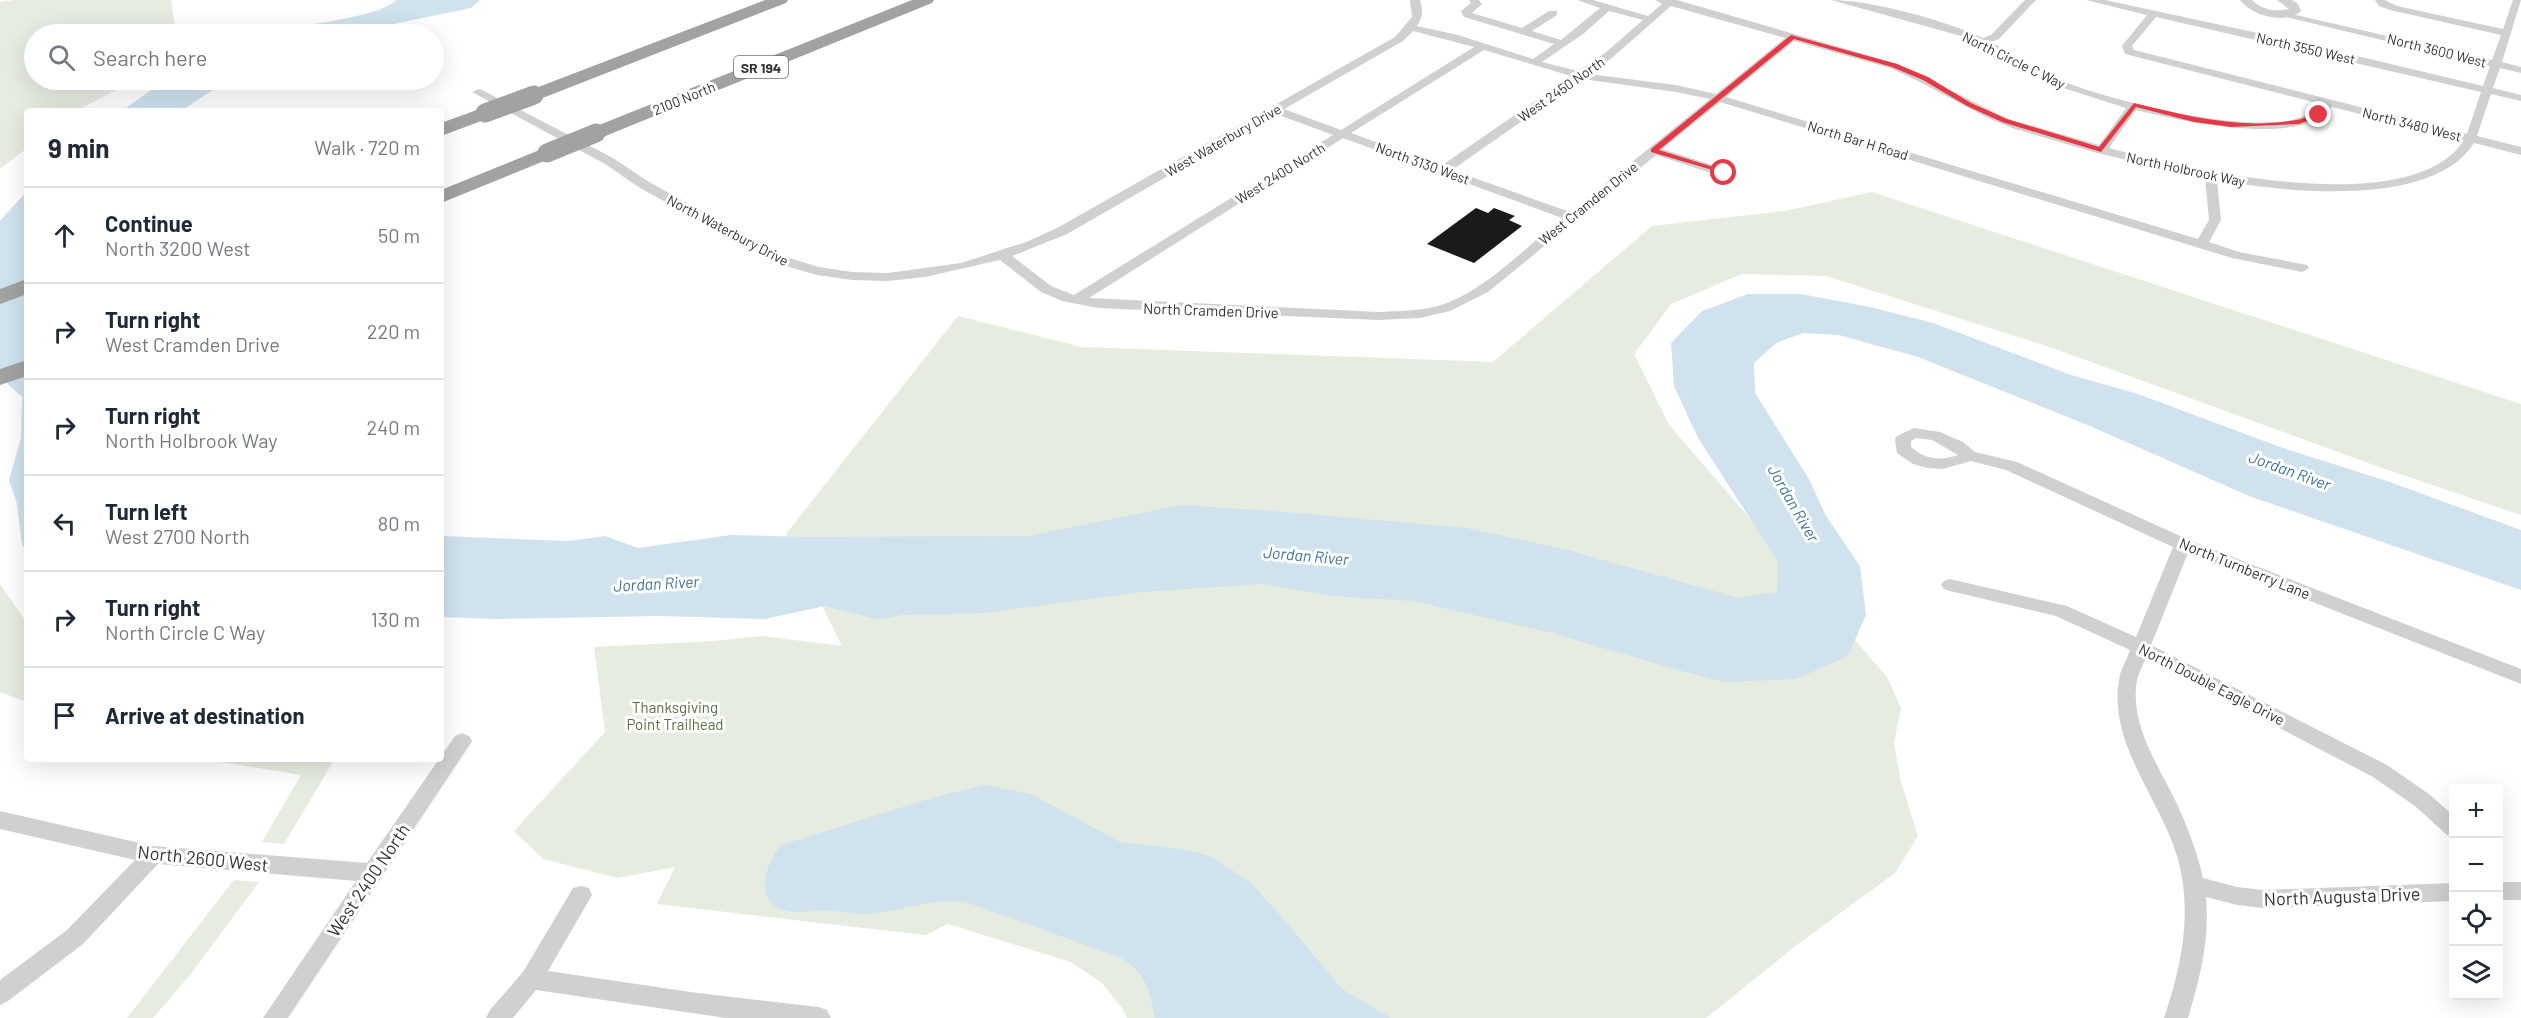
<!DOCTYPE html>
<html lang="en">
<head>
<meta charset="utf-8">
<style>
	body { margin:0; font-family:Barlow,sans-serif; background:#f2f2f3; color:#1f2937 }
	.controls { position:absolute; right:18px; bottom:18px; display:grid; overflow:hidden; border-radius:6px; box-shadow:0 6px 24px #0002 }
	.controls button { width:54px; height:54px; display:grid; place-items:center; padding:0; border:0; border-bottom:2px solid #e0e1e3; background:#fff; color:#1f2937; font:30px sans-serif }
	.stop { position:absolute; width:18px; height:18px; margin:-14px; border:4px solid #e63946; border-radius:50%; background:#fff }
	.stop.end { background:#e63946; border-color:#fff; box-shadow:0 2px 6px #0008 }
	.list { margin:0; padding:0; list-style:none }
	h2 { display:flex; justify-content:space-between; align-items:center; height:78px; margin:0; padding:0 24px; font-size:26px }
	h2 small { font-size:20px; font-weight:400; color:#747a83 }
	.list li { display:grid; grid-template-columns:39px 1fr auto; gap:18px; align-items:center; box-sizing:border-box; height:96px; padding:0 24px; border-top:2px solid #e0e1e3 }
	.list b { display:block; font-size:22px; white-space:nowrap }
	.list p { margin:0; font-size:20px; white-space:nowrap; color:#747a83 }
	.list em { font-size:20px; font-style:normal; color:#747a83 }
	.icon { flex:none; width:33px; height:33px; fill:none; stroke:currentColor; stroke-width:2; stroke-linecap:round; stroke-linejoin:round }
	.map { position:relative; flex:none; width:2521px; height:1018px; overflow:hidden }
	.search { position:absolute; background:#fff; box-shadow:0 6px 24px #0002; left:24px; top:24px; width:420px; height:66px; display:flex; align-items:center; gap:15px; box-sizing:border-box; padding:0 21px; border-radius:33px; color:#747a83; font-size:22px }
	.panel { position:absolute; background:#fff; box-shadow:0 6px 24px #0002; left:24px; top:108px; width:420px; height:654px; border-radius:6px }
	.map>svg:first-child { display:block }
	.green { fill:#e6ecdf }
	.water { fill:#cfe2ee }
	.building { fill:#1a1a1a }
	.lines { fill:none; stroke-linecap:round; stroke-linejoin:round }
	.minor { fill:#d0d0d0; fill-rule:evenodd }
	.tertiary { fill:#d0d0d0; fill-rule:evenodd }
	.trunk { fill:#a2a2a2; fill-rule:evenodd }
	.trunk-bridge { stroke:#a2a2a2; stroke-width:19 }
	.route { fill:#e63946 }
	.labels { text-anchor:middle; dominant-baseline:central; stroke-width:6; stroke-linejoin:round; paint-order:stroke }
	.far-street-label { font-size:14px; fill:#333; stroke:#fff }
	.shield { fill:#fff; stroke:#707070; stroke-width:1.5 }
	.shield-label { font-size:14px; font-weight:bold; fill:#333 }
	.street-label { font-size:15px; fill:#333; stroke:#fff }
	.park-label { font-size:15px; fill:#56703f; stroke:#fff }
	.water-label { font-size:16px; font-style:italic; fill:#3f7597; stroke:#fff }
	.near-street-label { font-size:18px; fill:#333; stroke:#fff }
</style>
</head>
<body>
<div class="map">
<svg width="2521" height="1018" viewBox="0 0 2521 1018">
	<rect width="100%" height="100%" fill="#fff"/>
	<path class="green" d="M14,0H171L176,34H34V80H135L76,111H27V148L0,169V2Z
		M1872,192L2521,404V515L2382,468L2050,347L1826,276L1742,274L1671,304L1634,354L1669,425L1887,677L1901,708L1894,743L1901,782L1918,836L1895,873L1798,944L1706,1018H1127L1122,1008L1102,983L1071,962L948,924L925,935L657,904L675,867L618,878L543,859L514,831L605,732L594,647L714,641L761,636L842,646L786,534L958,316L1082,347L1493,362L1652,226L1785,211Z
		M0,584L27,623V702L0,692Z
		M203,759H331L333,762L284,844L262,842L301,775Z
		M234,880L259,882L190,975L153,1018H127Z"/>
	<path class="water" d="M396,0H480L471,8L345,34H262C291,25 378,19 396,0Z
		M165,80H228L181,111H122Z
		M27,191V551L22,545L17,504L9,480L21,438L22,397L0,377V221Z
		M1748,294H1801L1870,307L1933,323L2071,375L2138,394L2280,447L2387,481L2521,530V590L2249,496L2090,426L1918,357L1839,335L1803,333L1776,343L1754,363L1755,393L1809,479L1826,516L1860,566L1866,615L1848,656L1796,679L1725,682L1685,672L1552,633L1413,601L1334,596L1263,584L1142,592L985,613L902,615L879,620L825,606L765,619L659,616L496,619L441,617V536L568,541L605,536L638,548L731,535L808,537L1029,536L1181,505L1273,511L1466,528L1568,550L1738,598L1777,592L1778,562L1697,436L1674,386L1671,343L1702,311Z
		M985,785L1031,794L1120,842L1181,849L1211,856L1251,883L1287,923L1342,989L1391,1018H1155C1148,988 1148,975 1121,958L966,902C932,897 900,912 866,914C851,914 835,910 820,910C809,911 793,914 783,910C753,900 766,863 781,845L935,797Z"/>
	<path class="building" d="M1476,208L1488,213L1494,208L1515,216L1509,220L1522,226L1474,263L1427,244Z"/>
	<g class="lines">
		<path class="minor" d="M1410,0H1420C1423,10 1423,17 1417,26L1458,35L1533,59L1554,44L1464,17L1461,11L1471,3L1469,0H1479L1482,4L1472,13L1522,28L1549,11H1557V15L1532,31L1561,40L1600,8L1577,0H1593L1648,16L1662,4L1655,0H1677L1898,64L2008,119L2099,145L2126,108L2054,85L1961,36L1831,0C1871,0 1947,21 1983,38L1991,35L2025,0H2036L1999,39L1991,42C2014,54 2036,70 2060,80C2107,100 2260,139 2306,115C2311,112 2316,107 2321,104L2125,54L2122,46L2147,15L2086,0H2105L2290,40L2483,86L2490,66L2273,14L2278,11L2492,60L2501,35L2390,10L2379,6L2375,0H2385L2397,6L2503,29L2513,0H2521L2502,62L2521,67V73L2500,68L2493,88L2521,95V101L2491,94L2477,136L2521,147V155L2474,143C2433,209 2284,192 2217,180L2221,220L2209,242L2239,252L2307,265L2309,268L2302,272L2232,258L1720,102L1662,149L1728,170V176H1720L1656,155L1488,292L1450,311L1420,318L1378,320L1098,308L1062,301L1041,292L1000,260L925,277L888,281L852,280L817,275L779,264L640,188L605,164L472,92L478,89L482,90L613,158L649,182L789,258L819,267L852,272L888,273L961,263L1026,242L1057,228L1395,37L1412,17ZM1671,6L1785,38L1716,94L1676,85L1589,74L1613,57ZM1609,11L1643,20L1605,53L1578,71L1542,62L1583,34ZM2156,17L2481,92L2467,134L2134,50L2132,46ZM1413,31L1474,47L1341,130L1284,109L1403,41ZM1794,41L1890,68L1918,81L1986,117L2012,128L2097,153L2205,178L2209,220L2198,239L1726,97ZM1484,50L1571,76L1441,166L1351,133ZM1582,79L1676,92L1710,99L1570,212L1452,170ZM2332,107L2464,140C2412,222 2186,169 2109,148L2136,110C2181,121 2271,140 2313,121C2320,118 2326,111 2332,107ZM1276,114L1333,135L1074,295L1051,286L1012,256L1067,234ZM1343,138L1562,218C1526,247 1483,293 1438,306C1419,311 1398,311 1378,312L1089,298Z
			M1914,428L1940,432L1963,442L1975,452L2017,462L2189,540L2521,669V684L2188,553L2151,645L2387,765L2429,794L2454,816V837L2447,835L2415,806L2373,777L2146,658C2143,665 2139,672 2137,680C2129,725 2159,766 2177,804C2188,828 2197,852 2203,878L2237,887L2263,890L2454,883V901L2263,908L2237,905L2206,897C2210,939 2200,978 2188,1018H2164C2182,965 2193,911 2177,856C2160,799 2108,743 2119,680C2120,670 2127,660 2130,650L2056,616L1950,591L1944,589L1941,585L1944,581L1950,579L2067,606L2136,637L2173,547L2006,470L1971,461L1943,469L1927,468L1913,464L1897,453L1895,439L1897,436ZM1916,438L1932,440L1958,455C1940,461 1926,460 1911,447V441Z
			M462,733L469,736L472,741L469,746L288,1018H263L356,881L158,864L83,944L8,1001L0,1005V980L67,930L135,860L0,829V811L153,846L367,863L455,736Z
			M2498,882H2521V900H2498Z
			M581,886L589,888L592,895L548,971L698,993L819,1007L827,1010L831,1018H726L536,990L513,1018H486L490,1010L523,972L573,888Z"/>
		<path class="tertiary" d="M2240,0H2252C2262,10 2275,12 2289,9L2277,0H2292L2298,4L2301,11C2285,25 2252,16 2240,0Z"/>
		<path class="trunk" d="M765,0H788L786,3L540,99H528L525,95L528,91Z
			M912,0H934L932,3L603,137H589L587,133L589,129Z
			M485,107L492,109L494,113L492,117L441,136V123Z
			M547,147L554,149L557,153L554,157L441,203V190Z
			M27,279V294L0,304V289Z
			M27,360V376L0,385V369Z"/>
		<path class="trunk-bridge" d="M485,113L534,95
			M547,153L596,133"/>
	</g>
	<path class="route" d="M1791,35L1897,64L1928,77L1971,103L2007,119L2099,147L2134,103C2187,116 2241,130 2296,120C2304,119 2311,115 2319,113L2322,115L2299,124L2231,127L2194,122L2136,107L2101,152L2002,122L1967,106L1923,80L1892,67L1794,39L1659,150L1726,171V174L1651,152V149Z"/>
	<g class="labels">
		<g class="far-street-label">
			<text transform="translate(2306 48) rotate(13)">North 3550 West</text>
			<text transform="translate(2437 50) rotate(14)">North 3600 West</text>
			<text transform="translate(2014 60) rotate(26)">North Circle C Way</text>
			<text transform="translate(1561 89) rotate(-35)">West 2450 North</text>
			<text transform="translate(684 98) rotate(-22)">2100 North</text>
			<text transform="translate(2412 124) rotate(14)">North 3480 West</text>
			<text transform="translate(1223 140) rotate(-30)">West Waterbury Drive</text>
			<text transform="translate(1858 140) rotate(17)">North Bar H Road</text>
			<text transform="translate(1423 163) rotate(20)">North 3130 West</text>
			<text transform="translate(2186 169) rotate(12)">North Holbrook Way</text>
			<text transform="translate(1280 173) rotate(-32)">West 2400 North</text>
			<text transform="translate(1588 203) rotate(-39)">West Cramden Drive</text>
			<text transform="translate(728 230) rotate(28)">North Waterbury Drive</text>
		</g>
		<rect class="shield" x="734" y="56" width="54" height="22" rx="4.5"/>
		<g class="shield-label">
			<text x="761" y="67">SR 194</text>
		</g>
		<g class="street-label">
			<text transform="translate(1211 310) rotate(2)">North Cramden Drive</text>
			<text transform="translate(2245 568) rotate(22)">North Turnberry Lane</text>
			<text transform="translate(2212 684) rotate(27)">North Double Eagle Drive</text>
		</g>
		<g class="park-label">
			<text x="675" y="707">Thanksgiving<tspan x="675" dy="17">Point Trailhead</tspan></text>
		</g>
		<g class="water-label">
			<text transform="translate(2290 470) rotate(20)">Jordan River</text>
			<text transform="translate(1794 503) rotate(60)">Jordan River</text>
			<text transform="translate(1306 555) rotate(5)">Jordan River</text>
			<text transform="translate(656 583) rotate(-3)">Jordan River</text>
		</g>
		<g class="near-street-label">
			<text transform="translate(203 858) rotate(6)">North 2600 West</text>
			<text transform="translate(368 880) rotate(-56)">West 2400 North</text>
			<text transform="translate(2342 896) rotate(-2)">North Augusta Drive</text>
		</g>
	</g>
</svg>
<div class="controls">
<button>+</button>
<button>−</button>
<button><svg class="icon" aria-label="locate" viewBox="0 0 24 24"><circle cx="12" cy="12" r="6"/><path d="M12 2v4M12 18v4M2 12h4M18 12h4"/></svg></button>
<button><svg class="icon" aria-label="layers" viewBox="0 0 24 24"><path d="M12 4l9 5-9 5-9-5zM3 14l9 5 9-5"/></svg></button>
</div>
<div class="stop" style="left:1724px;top:173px"></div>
<div class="stop end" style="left:2319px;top:115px"></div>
<div class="search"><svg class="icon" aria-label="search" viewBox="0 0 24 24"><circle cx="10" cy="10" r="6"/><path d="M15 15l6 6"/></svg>Search here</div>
<section class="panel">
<h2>9 min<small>Walk · 720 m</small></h2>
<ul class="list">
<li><svg class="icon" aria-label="ahead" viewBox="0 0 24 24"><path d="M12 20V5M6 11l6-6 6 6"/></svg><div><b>Continue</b><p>North 3200 West</p></div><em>50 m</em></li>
<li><svg class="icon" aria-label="right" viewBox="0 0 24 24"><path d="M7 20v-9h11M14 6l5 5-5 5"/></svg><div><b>Turn right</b><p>West Cramden Drive</p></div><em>220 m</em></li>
<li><svg class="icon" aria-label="right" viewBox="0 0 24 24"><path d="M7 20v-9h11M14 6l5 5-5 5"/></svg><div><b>Turn right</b><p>North Holbrook Way</p></div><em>240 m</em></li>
<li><svg class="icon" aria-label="left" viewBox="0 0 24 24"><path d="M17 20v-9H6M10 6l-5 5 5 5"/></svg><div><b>Turn left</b><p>West 2700 North</p></div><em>80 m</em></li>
<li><svg class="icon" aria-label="right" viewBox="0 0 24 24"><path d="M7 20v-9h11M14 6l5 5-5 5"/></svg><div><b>Turn right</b><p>North Circle C Way</p></div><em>130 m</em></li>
<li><svg class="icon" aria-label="arrive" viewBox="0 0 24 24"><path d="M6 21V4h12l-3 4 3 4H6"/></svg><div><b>Arrive at destination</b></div></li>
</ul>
</section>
</div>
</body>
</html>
